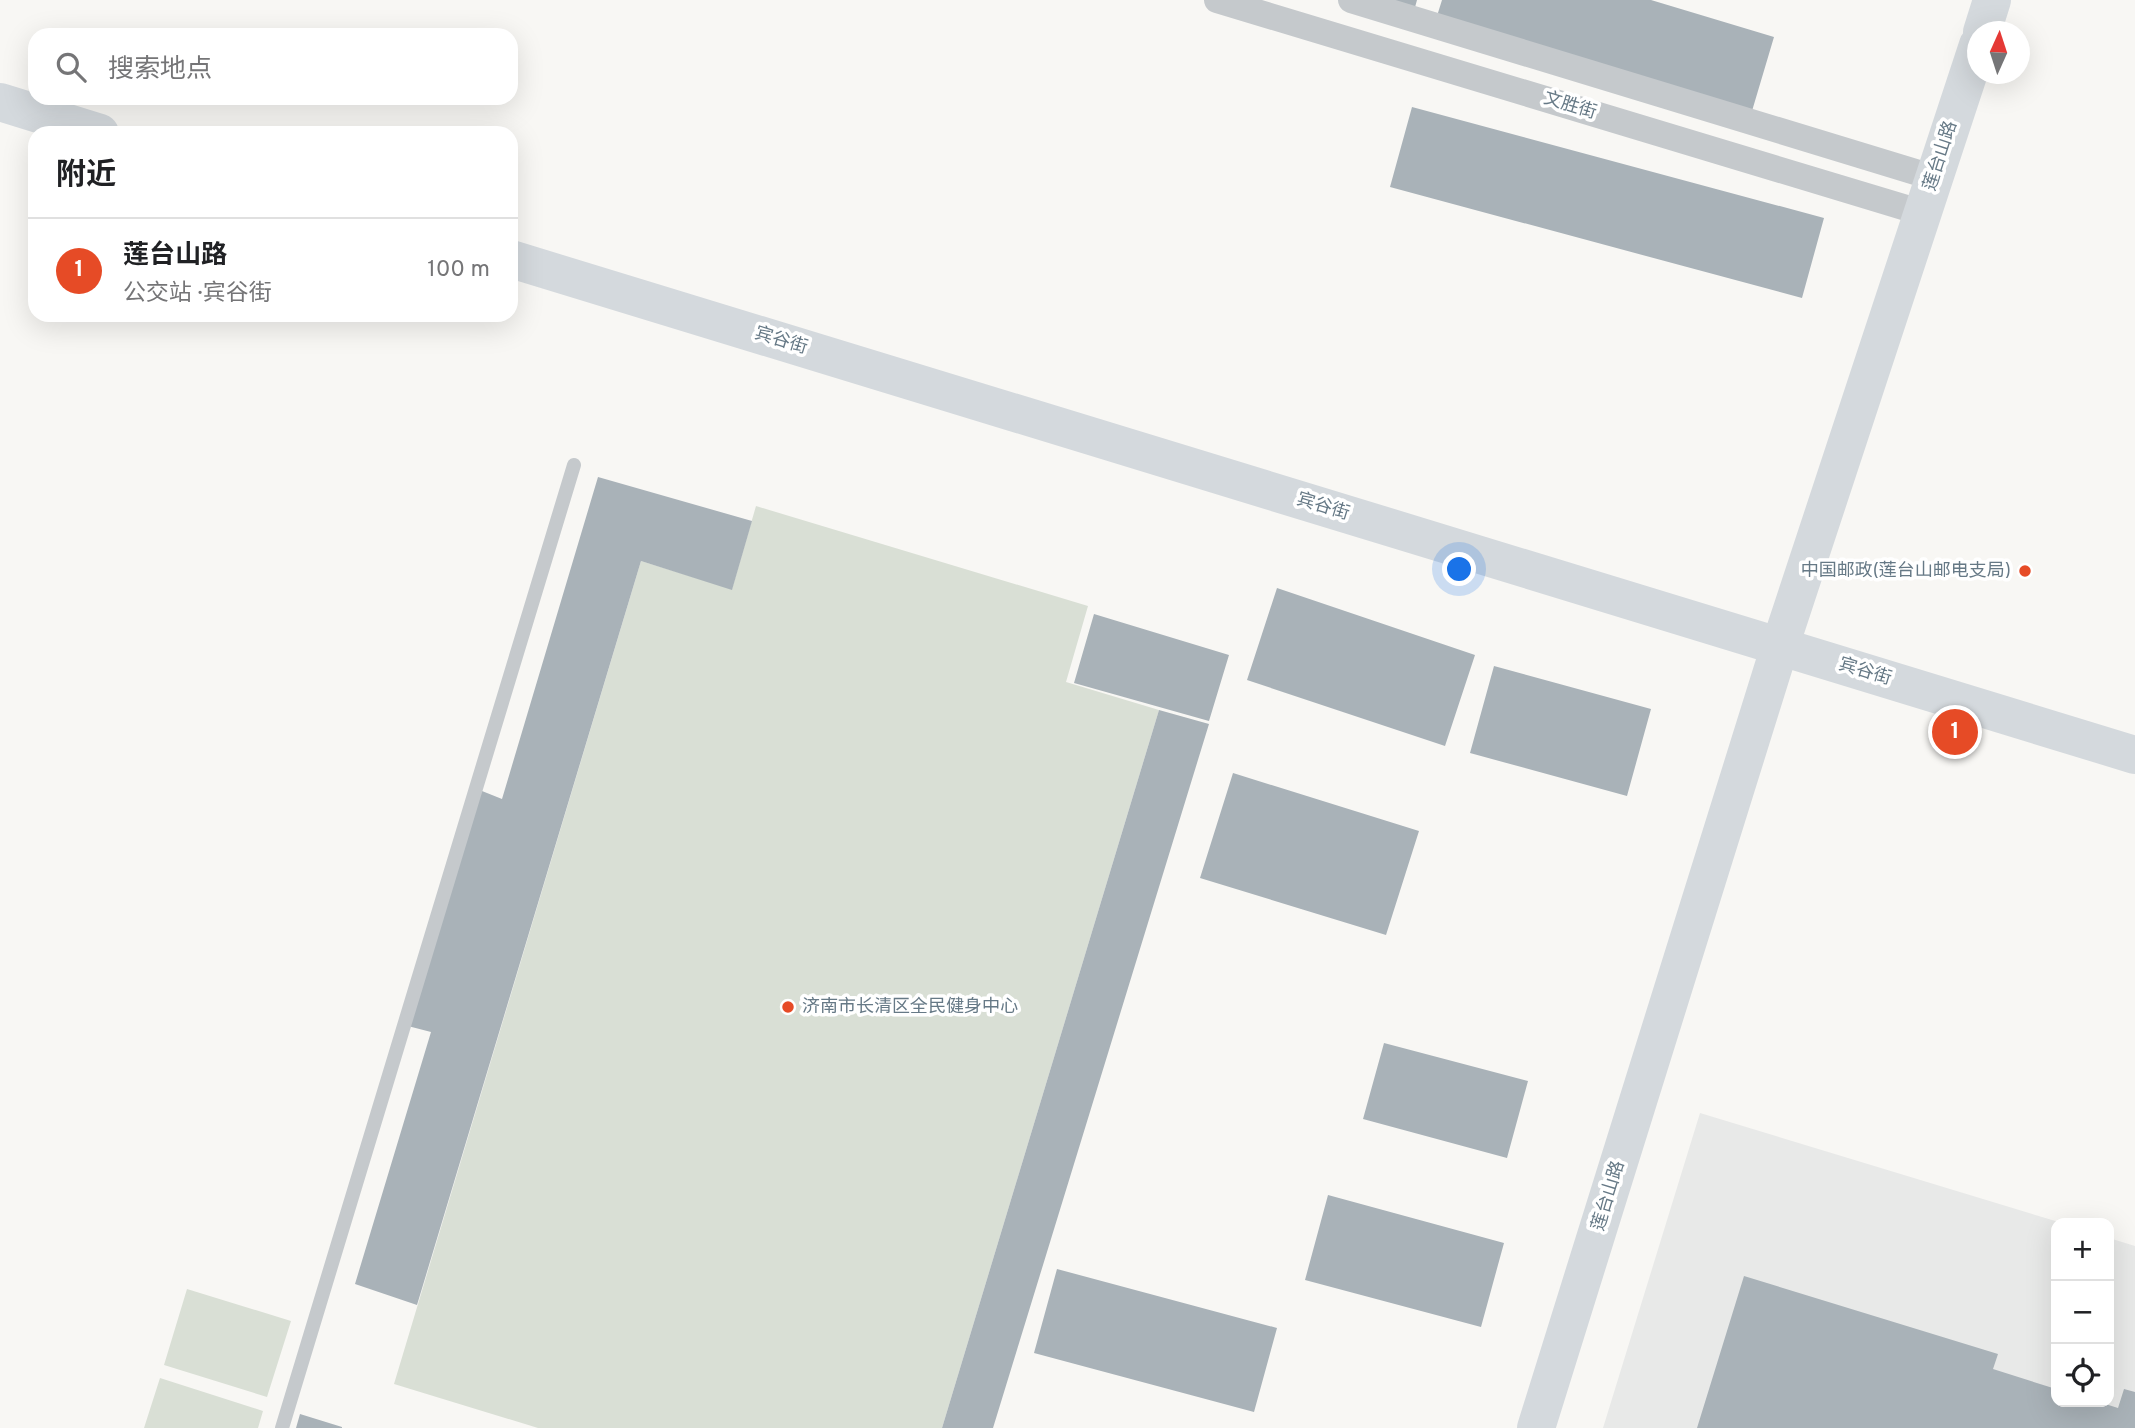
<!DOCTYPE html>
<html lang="zh">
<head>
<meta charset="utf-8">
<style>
	body { margin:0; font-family:Overpass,"Noto Sans SC",sans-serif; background:#f6f6f6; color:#202124 }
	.controls { position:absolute; right:21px; bottom:21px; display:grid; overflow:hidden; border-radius:14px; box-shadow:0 7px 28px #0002 }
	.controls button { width:63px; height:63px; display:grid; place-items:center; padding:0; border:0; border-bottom:2px solid #e0e0e0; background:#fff; color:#202124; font:35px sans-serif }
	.compass { position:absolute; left:1967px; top:21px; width:63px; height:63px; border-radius:50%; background:#fff; box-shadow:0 7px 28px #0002; rotate:3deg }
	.you { position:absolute; left:1460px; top:570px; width:24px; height:24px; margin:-18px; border:5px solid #fff; border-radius:50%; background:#1a73e8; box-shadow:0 0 0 10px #1a73e833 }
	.badge { display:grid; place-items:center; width:46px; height:46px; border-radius:50%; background:#e64b26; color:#fff; font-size:23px; font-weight:700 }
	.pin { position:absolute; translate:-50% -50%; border:4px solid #fff; box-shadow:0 2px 7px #0006 }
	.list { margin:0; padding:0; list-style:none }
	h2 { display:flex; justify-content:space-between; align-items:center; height:91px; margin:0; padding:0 28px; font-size:30px }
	h2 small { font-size:23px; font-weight:400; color:#757577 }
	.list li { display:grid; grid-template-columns:46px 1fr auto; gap:21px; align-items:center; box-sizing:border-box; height:105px; padding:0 28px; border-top:2px solid #e0e0e0 }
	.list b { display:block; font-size:26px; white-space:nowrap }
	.list p { margin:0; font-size:23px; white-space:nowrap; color:#757577 }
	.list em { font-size:23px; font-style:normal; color:#757577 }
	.icon { flex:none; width:38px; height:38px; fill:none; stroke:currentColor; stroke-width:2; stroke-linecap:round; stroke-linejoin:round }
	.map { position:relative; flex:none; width:2135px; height:1428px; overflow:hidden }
	.search { position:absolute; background:#fff; box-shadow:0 7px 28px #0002; left:28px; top:28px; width:490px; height:77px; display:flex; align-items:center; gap:18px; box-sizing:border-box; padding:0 24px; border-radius:21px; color:#757577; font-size:26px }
	.panel { position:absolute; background:#fff; box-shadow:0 7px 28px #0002; left:28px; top:126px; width:490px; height:196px; border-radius:21px }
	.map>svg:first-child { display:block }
	.built { fill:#e8e9e8 }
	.green { fill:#d9dfd5 }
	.building { fill:#a9b2b8 }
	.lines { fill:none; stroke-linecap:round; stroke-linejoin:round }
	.lane { stroke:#c5c9cc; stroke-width:14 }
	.street { stroke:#c5c9cc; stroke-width:26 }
	.secondary { stroke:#d4d9dd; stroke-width:38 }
	.poi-dot { fill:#e64b26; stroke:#fff; stroke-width:2.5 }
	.labels { text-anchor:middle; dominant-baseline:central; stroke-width:7; stroke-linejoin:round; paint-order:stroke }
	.street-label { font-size:18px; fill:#667986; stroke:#fff }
	.poi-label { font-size:18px; fill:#667986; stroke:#fff; text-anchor:end }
</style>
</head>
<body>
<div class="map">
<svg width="2135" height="1428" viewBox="0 0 2135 1428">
	<rect width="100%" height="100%" fill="#f8f7f4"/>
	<path class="built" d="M1700,1113L2062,1223H2056V1402H2109V1238L2135,1246V1428H1603Z"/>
	<path class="green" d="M756,506L1088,606L1066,682L1159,710L942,1428H538L394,1384L641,561L732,589Z
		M187,1289L291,1321L267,1397L164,1365Z
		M160,1378L263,1411L258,1428H144Z"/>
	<path class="building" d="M1383,0H1417L1414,11Z
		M1442,0H1651L1774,37L1752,111L1437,16Z
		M1412,107L1824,218L1802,298L1390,187Z
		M598,477L752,521L732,590L641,561L417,1305L355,1284L431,1032L404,1025L477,789L502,799Z
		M1277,588L1475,655L1445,746L1247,680Z
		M1094,614L1229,655L1209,721L1074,683Z
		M1494,666L1651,709L1627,796L1470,753Z
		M1159,710L1209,724L993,1428H942Z
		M1233,773L1419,831L1386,935L1200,878Z
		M1384,1043L1528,1081L1507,1158L1363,1119Z
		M1328,1195L1504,1243L1481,1327L1305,1280Z
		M1057,1269L1277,1328L1254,1412L1034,1353Z
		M1744,1276L1998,1354L1993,1369L2056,1389V1402H2099L2118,1408L2124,1389L2135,1392V1428H1697Z
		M300,1414L342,1427V1428H296Z"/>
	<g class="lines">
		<path class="lane" d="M282,1428L574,465"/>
		<path class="street" d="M1217,0L1923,213
			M1351,0L1935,178"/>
		<path class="secondary" d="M1982,32L1992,0
			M0,102L100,133
			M511,259L2135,755
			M1536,1428L1780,646L1978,45"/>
	</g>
	<g class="poi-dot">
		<circle cx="2025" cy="571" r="7"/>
		<circle cx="788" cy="1007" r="7"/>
	</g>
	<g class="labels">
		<g class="street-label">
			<text transform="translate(1570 106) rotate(17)">文胜街</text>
			<text transform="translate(1941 156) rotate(-72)">莲台山路</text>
			<text transform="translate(781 341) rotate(17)">宾谷街</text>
			<text transform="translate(1323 507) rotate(17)">宾谷街</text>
			<text transform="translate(1865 672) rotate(17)">宾谷街</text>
			<text transform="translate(1609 1196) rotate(-73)">莲台山路</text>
		</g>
		<g class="poi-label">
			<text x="2011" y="571">中国邮政(莲台山邮电支局)</text>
			<text x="802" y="1007" text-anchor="start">济南市长清区全民健身中心</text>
		</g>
	</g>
</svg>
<div class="controls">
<button>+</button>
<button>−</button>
<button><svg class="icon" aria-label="locate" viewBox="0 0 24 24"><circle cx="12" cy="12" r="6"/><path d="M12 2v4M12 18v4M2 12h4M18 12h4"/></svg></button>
</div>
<svg class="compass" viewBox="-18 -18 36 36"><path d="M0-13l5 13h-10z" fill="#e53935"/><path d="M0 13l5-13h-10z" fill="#757577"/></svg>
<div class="you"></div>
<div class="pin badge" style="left:1955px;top:732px">1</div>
<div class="search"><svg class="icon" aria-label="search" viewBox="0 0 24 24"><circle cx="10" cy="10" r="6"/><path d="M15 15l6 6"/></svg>搜索地点</div>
<section class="panel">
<h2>附近<small></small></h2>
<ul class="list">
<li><span class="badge">1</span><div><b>莲台山路</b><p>公交站 · 宾谷街</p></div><em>100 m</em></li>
</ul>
</section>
</div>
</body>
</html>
